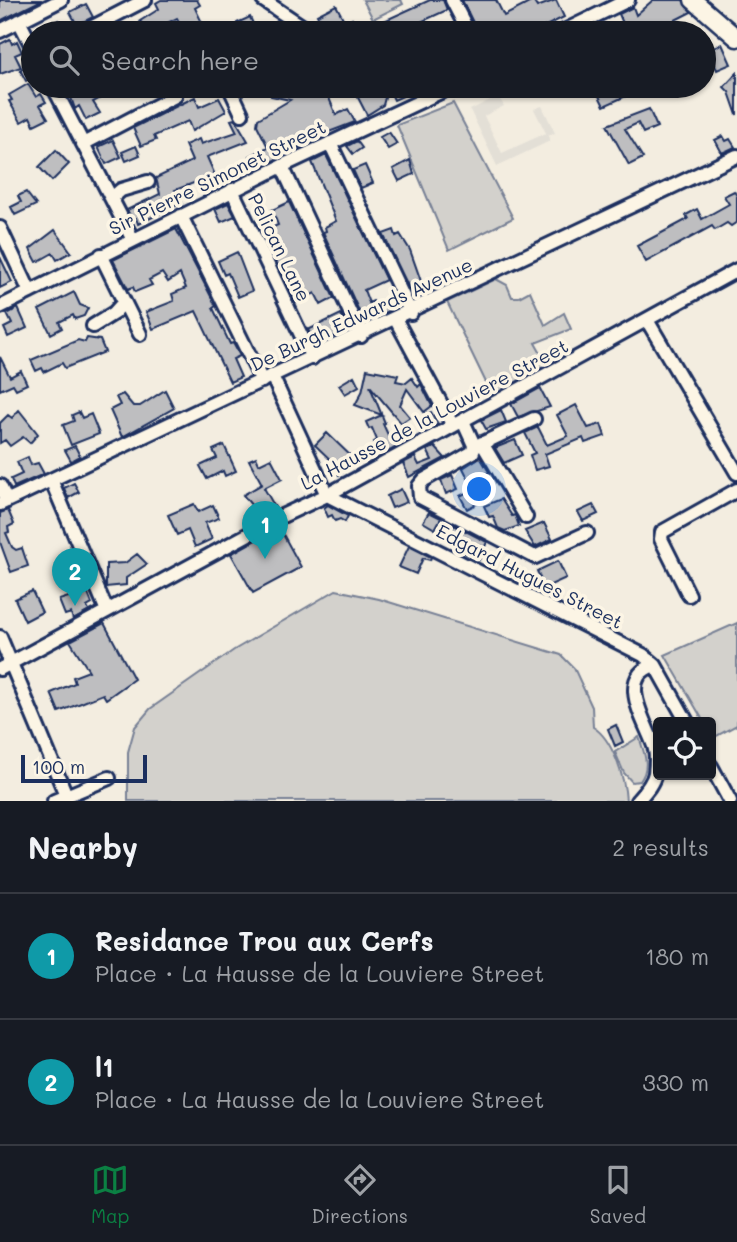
<!DOCTYPE html>
<html lang="en">
<head>
<meta charset="utf-8">
<style>
	body { margin:0; font-family:Mali,sans-serif; background:#242831; color:#f1f3f6 }
	.controls { position:absolute; right:21px; bottom:21px; display:grid; overflow:hidden; border-radius:7px; box-shadow:0 2px 5px #0004 }
	.controls button { width:63px; height:63px; display:grid; place-items:center; padding:0; border:0; border-bottom:2px solid #363941; background:#171b24; color:#f1f3f6; font:35px sans-serif }
	.scale { position:absolute; left:21px; bottom:18px; width:126px; box-sizing:border-box; padding-left:7px; border:4px solid #1b2f5e; border-top:0; font-size:19px; line-height:24px; white-space:nowrap; color:#1b2f5e; -webkit-text-stroke:5px #fcf5e5; paint-order:stroke }
	.you { position:absolute; left:480px; top:490px; width:24px; height:24px; margin:-18px; border:5px solid #fff; border-radius:50%; background:#1a73e8; box-shadow:0 0 0 10px #1a73e833 }
	.badge { display:grid; place-items:center; width:46px; height:46px; border-radius:50%; background:#0b8043; color:#fff; font-size:23px; font-weight:700 }
	.pin { position:absolute; translate:-50% -58px; filter:drop-shadow(0 2px 4px #0008) }
	.pin::after { content:''; position:absolute; top:37px; width:24px; height:21px; background:inherit; clip-path:polygon(0 0,100% 0,50% 100%) }
	.list { margin:0; padding:0; list-style:none }
	h2 { display:flex; justify-content:space-between; align-items:center; height:91px; margin:0; padding:0 28px; font-size:30px }
	h2 small { font-size:23px; font-weight:400; color:#9ea1a6 }
	.list li { display:grid; grid-template-columns:46px 1fr auto; gap:21px; align-items:center; box-sizing:border-box; height:126px; padding:0 28px; border-top:2px solid #363941 }
	.list b { display:block; font-size:26px; white-space:nowrap }
	.list p { margin:0; font-size:23px; white-space:nowrap; color:#9ea1a6 }
	.list em { font-size:23px; font-style:normal; color:#9ea1a6 }
	.icon { flex:none; width:38px; height:38px; fill:none; stroke:currentColor; stroke-width:2; stroke-linecap:round; stroke-linejoin:round }
	.map { position:relative; flex:none; width:737px; height:801px; overflow:hidden }
	.search { position:absolute; background:#171b24; box-shadow:0 2px 5px #0004; left:21px; right:21px; top:21px; height:77px; display:flex; align-items:center; gap:18px; box-sizing:border-box; padding:0 24px; border-radius:38px; color:#9ea1a6; font-size:26px }
	.sheet { height:343px; background:#171b24 }
	nav { display:flex; justify-content:space-around; align-items:center; box-sizing:border-box; height:98px; border-top:2px solid #363941; background:#171b24; font-size:19px; color:#9ea1a6 }
	nav a { display:grid; justify-items:center; gap:4px }
	nav .on { color:#0b8043 }
	.map>svg:first-child { display:block }
	.built { fill:#e3dfd6 }
	.green { fill:#d3d1cc; stroke:#778095; stroke-width:2 }
	.building { fill:#bebec0; stroke:#1b2f5e; stroke-width:2 }
	.lines { fill:none; stroke-linecap:round; stroke-linejoin:round }
	.minor-casing { stroke:#1b2f5e; stroke-width:18 }
	.major-casing { stroke:#1b2f5e; stroke-width:21 }
	.minor { stroke:#fcf5e5; stroke-width:12 }
	.major { stroke:#fcf5e5; stroke-width:16 }
	.labels { text-anchor:middle; dominant-baseline:central; stroke-width:7; stroke-linejoin:round; paint-order:stroke }
	.street-label { font-size:19px; fill:#1b2f5e; stroke:#fcf5e5 }
</style>
</head>
<body>
<div class="map">
<svg width="737" height="801" viewBox="0 0 737 801">
	<rect width="100%" height="100%" fill="#f3ede0"/>
	<filter id="ink" filterUnits="userSpaceOnUse"><feTurbulence type="fractalNoise" baseFrequency=".0143" numOctaves="2"/><feDisplacementMap in="SourceGraphic" scale="14" xChannelSelector="R" yChannelSelector="G"/><feConvolveMatrix kernelMatrix="1 2 1 2 8 2 1 2 1" color-interpolation-filters="sRGB"/></filter>
	<g filter="url(#ink)">
		<path class="built" d="M498,96L504,106L484,116L502,153L546,133L534,109L542,106L555,133L548,136L550,141L497,166L470,110Z"/>
		<path class="green" d="M363,0H401L403,4L373,19Z
			M453,103L513,218L449,250L397,125Z
			M496,279L507,285L512,297H519L530,291L545,325L564,313L571,329L535,343L548,366L493,397L447,302Z
			M336,590L379,599L561,655L574,668L592,707L593,727C613,739 625,779 626,801H128V752L135,727L150,709L234,650Z
			M737,623V725L713,738L711,722H704L665,655Z
			M639,737C644,753 651,766 640,781L632,782L624,773L615,752Z"/>
		<path class="building" d="M0,0H42L0,21Z
			M161,0H197L200,5L195,8L207,33H185L177,18L148,33L140,21L159,9L156,3Z
			M430,0H443L447,10L414,25L418,33H350L344,25L352,19L360,32Z
			M462,0H496L504,16L533,1L537,7L556,0L564,17L532,33H478Z
			M653,0H683L691,12L650,33H627L619,14L633,7L636,15Z
			M86,4L93,17L77,25L70,12Z
			M336,5L345,22L326,32L317,15Z
			M250,17L257,33H234L237,23Z
			M59,20L66,33H35Z
			M10,39L12,44L17,41L22,52L15,55L21,67L0,74V44Z
			M722,44L731,64L717,70L713,61L704,65V51Z
			M33,63V77L26,81L20,70Z
			M737,73V115L729,92L724,87Z
			M28,84L36,97L41,94L46,102L40,105L48,118L34,125L30,117L21,122L9,101L12,100L9,95Z
			M67,86H83L88,95L104,87L108,94L93,102L100,113L86,120L79,106L75,109Z
			M273,86H350L329,98L336,115L348,109L355,122L305,141L296,150L264,165L262,161L253,164L250,156L268,147L257,125L258,119L290,100L271,96Z
			M352,86H398L403,96L394,100L388,87L383,105L367,115Z
			M594,86H648L604,106Z
			M195,97L199,107L219,98L226,111L192,131L188,121L154,136L156,140L141,146L133,128Z
			M649,109L657,127L643,133L638,123L625,129L643,158L629,165L607,125Z
			M235,119L248,141L207,157L215,175L175,190L182,203L138,224L136,218L132,219L127,210L160,194L156,178L192,161L185,145L199,139L201,144L237,132L231,120Z
			M389,132L397,144L388,149L380,137Z
			M723,136L726,141L730,139L735,147L722,153L715,140Z
			M113,140L121,157L106,164L98,147Z
			M357,141L362,148L353,154L347,146Z
			M136,146L140,155L126,161L122,152Z
			M56,150L69,164L52,181L39,167Z
			M326,155L386,280L364,290L369,303L373,301L376,308L391,300L395,308L364,322L323,232L326,231L325,227L336,221L312,162Z
			M410,160L414,174L399,181L393,169Z
			M365,165L373,183L361,188L353,170Z
			M734,191L737,196V222L731,226L727,223L715,230L712,226L646,262L637,246L688,219L686,215L697,209L702,219L729,204L724,196Z
			M26,192L36,205L15,215L11,207L21,202L18,196Z
			M289,202L334,298L321,305L315,293L296,303L262,232L278,225L272,210Z
			M228,203L235,216L221,222L215,209Z
			M176,229L216,306L213,308L230,344L233,343L240,356L233,359L241,377L230,382L196,311L153,329L146,312L174,301L172,294L186,288L180,274L168,282L162,273L149,280L152,285L135,292L133,287L128,289L113,260Z
			M55,230L71,252L57,260L53,253L37,262L30,249Z
			M394,230L396,236L400,234L410,250L423,287L411,292L383,234Z
			M237,252L252,291L238,297L228,273L224,275L218,261Z
			M0,257L12,282L0,288Z
			M74,292L80,305L88,308L84,316L75,319L73,315L59,322L62,328L51,334L39,310Z
			M18,308L27,328L8,337L4,328L12,324L7,314Z
			M341,314L348,330L316,345L308,330Z
			M87,338L100,340L105,352L65,368L62,363L44,372L42,368L36,371L31,360L78,340L85,342Z
			M0,357L10,377L21,371L27,384L16,389L13,384L0,390Z
			M367,369L398,375L396,381L406,383L412,378L418,387L421,384L432,406L424,412L407,389L400,405L410,417L401,423L370,386L385,423L383,424L389,437L402,429L409,440L382,455L374,442L377,440L372,428L369,429L366,422L382,415L355,405L362,392Z
			M354,376L359,386L345,394L339,385Z
			M540,388L550,407L518,417L511,404Z
			M165,390L174,408L122,437L110,410L120,405L116,397L123,394L133,406H140Z
			M576,405L588,428L601,424L605,436L585,443L583,438L545,454L549,466L535,470L530,455L535,453L525,433L538,427L547,445L568,436L557,415Z
			M19,410L38,434L30,443L23,437L10,446L5,440L0,443V423L8,415L12,418Z
			M501,410L506,422L486,429L481,420Z
			M79,412L82,418L91,414L99,434L71,445L63,425L74,421L72,415Z
			M431,412L438,424L432,428L424,416Z
			M327,433L354,459L339,475L333,469L336,465L315,445Z
			M515,440L522,455L504,463L495,448Z
			M224,445L236,471L225,476L223,471L207,479L200,466L217,458L213,450Z
			M75,446L80,456L71,461L65,450Z
			M435,447L445,458L409,477L403,463L415,457L419,465L432,460L427,450Z
			M28,457L31,465L38,463L44,474L14,487L11,479L22,474L17,462Z
			M256,457L259,464L271,458L282,479L264,488L276,509L261,517L243,495L262,484L249,460Z
			M480,457L489,472L470,482L463,468Z
			M452,475L458,489L446,494L441,480Z
			M74,483L79,492L68,498L64,488Z
			M475,488L482,501L467,509L460,496Z
			M401,489L407,502L392,508L387,496Z
			M501,499L512,516L515,515L519,526L505,531L498,528L493,516L489,517L484,506Z
			M194,504L198,512L213,505L219,518L205,523L212,539L195,547L188,530L177,535L168,515Z
			M328,505L348,516L345,522L340,519L335,521L332,515L328,517L324,508Z
			M593,505L598,514L583,521L578,512Z
			M8,510L14,524L8,527L9,532L6,533L12,547L16,550L22,548L28,566L11,572L0,542V513Z
			M429,512L441,518L435,529L423,522Z
			M544,523L552,539L535,547L525,531Z
			M454,525L487,542L479,560L465,553L467,548L447,537Z
			M279,527L301,567L253,593L231,554Z
			M409,546L431,557L430,560L423,558L416,574L399,567Z
			M137,554L147,564L126,578V585L106,587V564L125,563Z
			M558,561L566,578L544,588L537,571Z
			M32,591L42,612L25,621L15,599Z
			M87,591L92,604L87,607L89,611L73,620L71,613L65,615L59,600Z
			M104,623L134,679L106,699L103,694L59,712L51,693L75,683L73,677L89,671L70,641Z
			M616,725L623,742L615,746L608,729Z"/>
		<g class="lines">
			<g class="minor-casing">
				<path id="minor" d="M263,0L312,33
					M452,0L469,33
					M19,21L33,48
					M0,31L61,0
					M81,33L145,0
					M284,33L298,26
					M560,33L628,0
					M53,86L133,240
					M229,86L242,114
					M413,86L432,96
					M330,143L411,313
					M83,144L175,96
					M282,166L361,336
					M232,190L312,358
					M112,198L121,190L148,182
					M181,216L262,381
					M0,228L30,292
					M101,255L140,334
					M0,307L282,166L453,86
					M396,320L453,426
					M647,320L737,473
					M93,326L114,313L124,302
					M272,376L327,495L643,655L655,665L687,722
					M463,421L474,445L473,452L424,480L419,486L420,497L535,557L587,533
					M482,443L526,517
					M477,446L534,419
					M52,482L107,611
					M0,486L7,501
					M0,504L737,156
					M689,595L661,539L662,532L737,490
					M0,637L66,795
					M0,669L282,516L327,495L737,270
					M711,766L730,801
					M54,801L109,778
					M637,801C644,793 653,784 655,773C656,765 657,754 654,746C646,722 615,677 655,665"/>
			</g>
			<g class="major-casing">
				<path id="major" d="M693,0L737,38"/>
			</g>
			<use href="#minor" class="minor"/>
			<use href="#major" class="major"/>
		</g>
	</g>
	<g class="labels">
		<g class="street-label">
			<text transform="translate(217 177) rotate(-26)">Sir Pierre Simonet Street</text>
			<text transform="translate(280 247) rotate(64)">Pelican Lane</text>
			<text transform="translate(361 314) rotate(-25)">De Burgh Edwards Avenue</text>
			<text transform="translate(434 414) rotate(-28)">La Hausse de la Louviere Street</text>
			<text transform="translate(530 576) rotate(27)">Edgard Hugues Street</text>
		</g>
	</g>
</svg>
<div class="controls">
<button><svg class="icon" aria-label="locate" viewBox="0 0 24 24"><circle cx="12" cy="12" r="6"/><path d="M12 2v4M12 18v4M2 12h4M18 12h4"/></svg></button>
</div>
<div class="scale">100 m</div>
<div class="you"></div>
<div class="pin badge" style="left:265px;top:559px;background:#0f9aa8">1</div>
<div class="pin badge" style="left:75px;top:606px;background:#0f9aa8">2</div>
<div class="search"><svg class="icon" aria-label="search" viewBox="0 0 24 24"><circle cx="10" cy="10" r="6"/><path d="M15 15l6 6"/></svg>Search here</div>
</div>
<section class="sheet">
<h2>Nearby<small>2 results</small></h2>
<ul class="list">
<li><span class="badge" style="background:#0f9aa8">1</span><div><b>Residance Trou aux Cerfs</b><p>Place · La Hausse de la Louviere Street</p></div><em>180 m</em></li>
<li><span class="badge" style="background:#0f9aa8">2</span><div><b>l1</b><p>Place · La Hausse de la Louviere Street</p></div><em>330 m</em></li>
</ul>
</section>
<nav>
<a class="on"><svg class="icon" aria-label="map" viewBox="0 0 24 24"><path d="M3 6l6-2 6 2 6-2v14l-6 2-6-2-6 2zM9 4v14M15 6v14"/></svg>Map</a>
<a><svg class="icon" aria-label="directions" viewBox="0 0 24 24"><path d="M12 3l9 9-9 9-9-9zM9 14v-3h6M13 9l2 2-2 2"/></svg>Directions</a>
<a><svg class="icon" aria-label="saved" viewBox="0 0 24 24"><path d="M7 4h10v16l-5-4-5 4z"/></svg>Saved</a>
</nav>
</body>
</html>
